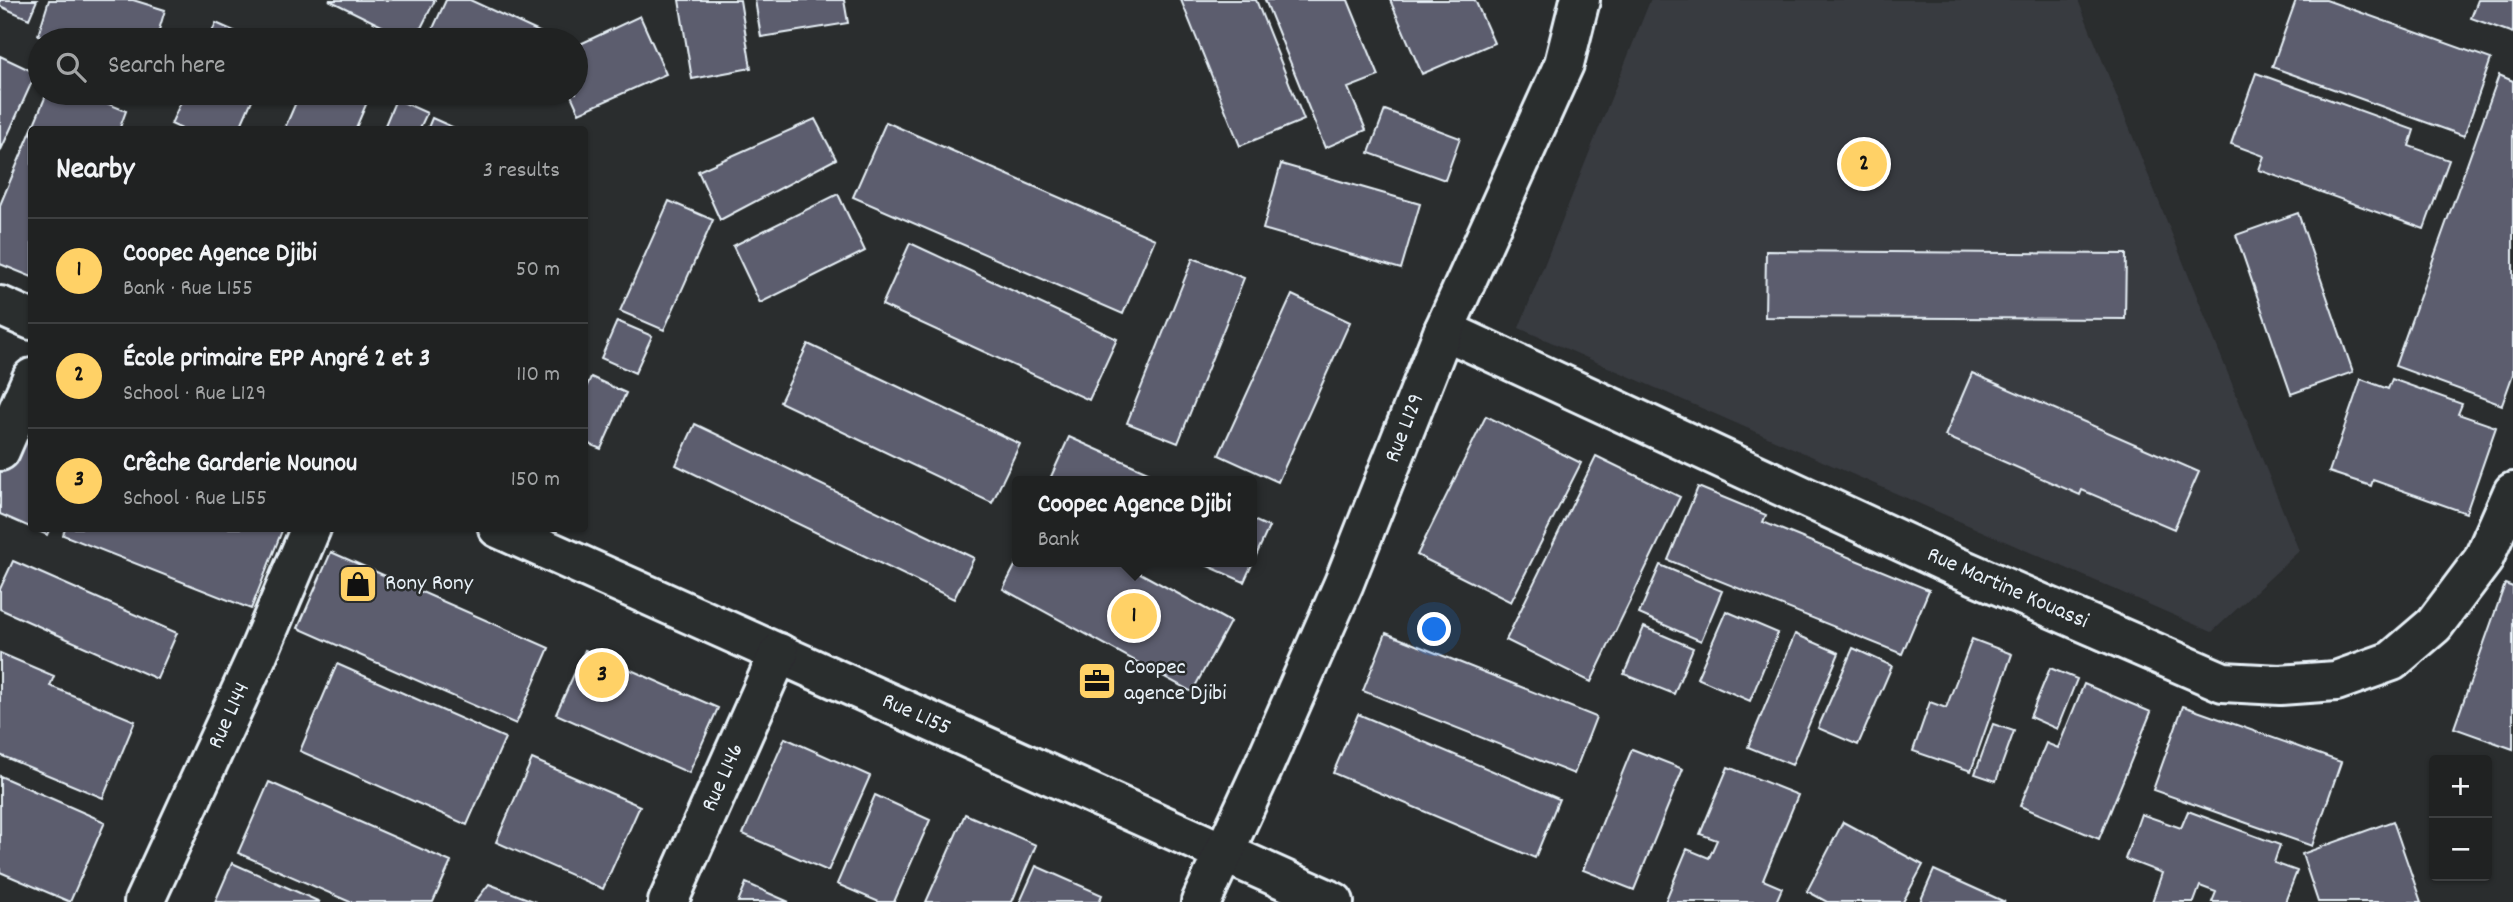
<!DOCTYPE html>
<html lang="en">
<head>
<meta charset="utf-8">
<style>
	body { margin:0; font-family:Dekko,sans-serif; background:#2d2f2f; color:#f1f3f6 }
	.controls { position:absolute; right:21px; bottom:21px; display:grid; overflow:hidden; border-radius:7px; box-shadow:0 2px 5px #0004 }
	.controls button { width:63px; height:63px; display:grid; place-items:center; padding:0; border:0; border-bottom:2px solid #3d3f40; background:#202222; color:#f1f3f6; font:35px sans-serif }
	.you { position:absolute; left:1435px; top:630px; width:24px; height:24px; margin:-18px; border:5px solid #fff; border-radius:50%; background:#1a73e8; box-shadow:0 0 0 10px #1a73e833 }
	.badge { display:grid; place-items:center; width:46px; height:46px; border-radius:50%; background:#ffd166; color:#111; font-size:23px; font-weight:700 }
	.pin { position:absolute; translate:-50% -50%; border:4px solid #fff; box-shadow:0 2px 7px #0006 }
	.popup { position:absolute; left:1012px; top:476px; width:245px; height:91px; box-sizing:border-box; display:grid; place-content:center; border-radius:7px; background:#202222; filter:drop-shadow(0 2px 5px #0005); font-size:23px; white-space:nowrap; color:#a2a4a5 }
	.popup b { font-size:26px; color:#f1f3f6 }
	.popup::after { content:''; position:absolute; left:50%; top:100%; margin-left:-14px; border:14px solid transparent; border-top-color:#202222 }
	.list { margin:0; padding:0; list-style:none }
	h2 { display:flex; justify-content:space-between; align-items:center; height:91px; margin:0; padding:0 28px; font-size:30px }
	h2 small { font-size:23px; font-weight:400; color:#a2a4a5 }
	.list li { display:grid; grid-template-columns:46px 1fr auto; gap:21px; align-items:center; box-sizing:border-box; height:105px; padding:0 28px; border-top:2px solid #3d3f40 }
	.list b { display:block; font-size:26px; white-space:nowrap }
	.list p { margin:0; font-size:23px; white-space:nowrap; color:#a2a4a5 }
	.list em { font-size:23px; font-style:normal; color:#a2a4a5 }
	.icon { flex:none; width:38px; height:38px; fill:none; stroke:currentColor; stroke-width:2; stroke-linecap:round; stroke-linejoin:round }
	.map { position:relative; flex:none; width:2513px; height:902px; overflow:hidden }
	.search { position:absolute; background:#202222; box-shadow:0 2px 5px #0004; left:28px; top:28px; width:560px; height:77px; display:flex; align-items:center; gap:18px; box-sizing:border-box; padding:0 24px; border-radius:38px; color:#a2a4a5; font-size:26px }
	.panel { position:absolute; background:#202222; box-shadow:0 2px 5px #0004; left:28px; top:126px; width:560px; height:406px; border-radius:7px }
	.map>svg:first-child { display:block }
	.built { fill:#393b41 }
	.building { fill:#5c5d6e; stroke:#e8f1f8; stroke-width:2 }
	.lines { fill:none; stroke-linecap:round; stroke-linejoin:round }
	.minor-casing { stroke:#e8f1f8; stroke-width:44 }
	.minor { stroke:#2a2d2e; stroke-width:38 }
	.labels { text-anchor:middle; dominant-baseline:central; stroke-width:5; stroke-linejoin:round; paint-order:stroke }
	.street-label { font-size:23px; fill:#e8f1f8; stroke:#2a2d2e }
	.poi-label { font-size:23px; fill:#e8f1f8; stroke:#2a2d2e; text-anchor:start }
</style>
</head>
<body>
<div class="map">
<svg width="2513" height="902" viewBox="0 0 2513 902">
	<rect width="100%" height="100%" fill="#2a2d2e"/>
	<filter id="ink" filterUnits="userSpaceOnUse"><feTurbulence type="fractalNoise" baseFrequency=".0143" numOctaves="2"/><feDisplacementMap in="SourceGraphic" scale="14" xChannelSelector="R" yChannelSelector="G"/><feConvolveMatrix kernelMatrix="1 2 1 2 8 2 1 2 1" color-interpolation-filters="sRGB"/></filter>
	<g filter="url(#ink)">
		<path class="built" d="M1653,0H2078L2299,551L2212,632L1519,328L1650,1Z"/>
		<path class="building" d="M0,0H37L29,19L0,6Z
			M49,0H133L165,10L156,40H56L38,35Z
			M329,0H435L415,40H410Z
			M446,0H470L548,36L546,40H441L430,35Z
			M679,0H740L751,68L692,79Z
			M755,0H844L848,23L761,37Z
			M1181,0H1256L1304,120L1240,146Z
			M1265,0H1348L1379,76L1348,88L1366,130L1325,148Z
			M1390,0H1475L1494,43L1422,74Z
			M2296,0H2326L2491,59L2464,136L2272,67Z
			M2478,0H2513V33L2471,18Z
			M640,16L666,74L579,113L570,93H576V46Z
			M216,23L254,40H208Z
			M0,56L36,73L0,152Z
			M2256,73L2414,130L2409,146L2449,160L2424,229L2259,170L2264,156L2231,144Z
			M2499,75L2513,81V374L2502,405L2395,366Z
			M47,93H82L126,111L119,130H32V277L0,264V205Z
			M185,93H255L239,130H184L171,124Z
			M300,93H371L355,130H284Z
			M396,99L427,113L419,130H383Z
			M1385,110L1460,138L1445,180L1369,153Z
			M432,118L459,130H427Z
			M815,119L836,159L720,220L698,171Z
			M886,122L1155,239L1123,314L853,197Z
			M1281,164L1420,204L1401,269L1263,229Z
			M838,194L865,251L760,303L733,246Z
			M669,201L713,220L664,330L620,311Z
			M2298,213L2353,372L2291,394L2236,235Z
			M910,243L1117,339L1089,400L882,305Z
			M1766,251L2126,254L2125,319L1765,317Z
			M1193,258L1244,278L1178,443L1127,423Z
			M1292,295L1350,322L1278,482L1219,455Z
			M617,321L652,336L635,373L601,358Z
			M808,344L1020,444L992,503L780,402Z
			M1972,373L2199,472L2174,529L2082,490L2080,495L1945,436Z
			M591,377L626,393L601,449L584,442V392Z
			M2361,379L2388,389L2392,379L2462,404L2458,414L2496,427L2466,513L2373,480L2371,486L2329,472Z
			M31,402L32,403V528L0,514V473Z
			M1486,416L1581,463L1511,602L1417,555Z
			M695,424L974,558L954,599L676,465Z
			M1069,437L1168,481H1049Z
			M1596,456L1680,497L1591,682L1506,640Z
			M1698,487L1766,515L1763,522L1929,590L1902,654L1668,560Z
			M1251,519L1269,527L1244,582L1199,562H1251Z
			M32,528H50L47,535Z
			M65,528H283L251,609L63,535Z
			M331,552L549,648L516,724L298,628Z
			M13,561L177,633L157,679L0,609V589Z
			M1017,562H1120L1230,622L1192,692L1003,589Z
			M1660,565L1722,591L1701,641L1639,614Z
			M2505,584L2513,587V749L2454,728Z
			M1726,611L1778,633L1750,701L1697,678Z
			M1644,627L1693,648L1674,694L1624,674Z
			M1386,633L1596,717L1574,774L1363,691Z
			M1795,634L1839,653L1792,765L1748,747Z
			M1972,639L2012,654L1971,771L1913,751L1930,702L1946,708Z
			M1853,648L1892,666L1858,745L1818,728Z
			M585,650L718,708L689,773L556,714Z
			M0,653L54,676L50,686L135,721L103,798L0,755Z
			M337,664L505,738L467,825L300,751Z
			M2050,668L2077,679L2057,729L2030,717Z
			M2084,684L2151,712L2099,839L2020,806L2046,743L2058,748Z
			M2183,706L2341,762L2312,846L2153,790Z
			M1358,714L1559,799L1535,858L1333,773Z
			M1993,724L2014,731L1996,781L1975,774Z
			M785,738L870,776L828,871L743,834Z
			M1632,749L1683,769L1634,890L1583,870Z
			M532,759L640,806L603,889L496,842Z
			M1728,767L1798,795L1763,880L1782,888L1776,902H1665L1687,849L1709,858L1717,840L1700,834Z
			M0,776L105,822L70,902L0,872Z
			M269,782L451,862L433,902H350L238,853Z
			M875,795L930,820L894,902H879L837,884Z
			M2188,811L2280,845L2274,863L2297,871L2285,902H2212L2216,892L2200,886L2194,902H2152L2162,873L2125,859L2141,814L2181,828Z
			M965,814L1036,845L1012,902H926Z
			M2393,821L2421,902H2318L2302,854Z
			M1843,822L1923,865L1903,902H1827L1807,891Z
			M232,863L320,902H215Z
			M1036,866L1102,895L1099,902H1020Z
			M1934,870L2005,902H1920Z
			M746,883L789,902H738Z
			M489,884L536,902H475Z"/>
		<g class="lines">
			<g class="minor-casing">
				<g id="minor">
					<path d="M0,306L32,320"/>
					<path id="s1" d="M1444,330L1950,564L2223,682L2280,685L2336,681L2392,661L2434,625L2483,560L2513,492"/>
					<path d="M0,451L32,378"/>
					<path id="s2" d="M498,528L1334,902"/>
					<path id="s3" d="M144,902L257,656L311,528"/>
					<path id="s4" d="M668,902L779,653"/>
					<path id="s5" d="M1201,902L1262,770L1344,583L1444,330L1564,64L1580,0"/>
				</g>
			</g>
			<use href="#minor" class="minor"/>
		</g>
	</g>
	<defs>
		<g id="shop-square" transform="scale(2.0125)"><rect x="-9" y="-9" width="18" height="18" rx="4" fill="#ffd166" stroke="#2a2d2e"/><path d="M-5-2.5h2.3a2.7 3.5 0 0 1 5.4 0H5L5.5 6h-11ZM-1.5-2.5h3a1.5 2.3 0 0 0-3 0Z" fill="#111"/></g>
		<g id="office-square" transform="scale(2.0125)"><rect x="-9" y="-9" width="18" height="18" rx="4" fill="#ffd166" stroke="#2a2d2e"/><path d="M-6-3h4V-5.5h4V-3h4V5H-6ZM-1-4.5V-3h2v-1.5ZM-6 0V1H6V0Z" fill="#111"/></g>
	</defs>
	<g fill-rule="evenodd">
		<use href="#shop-square" x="358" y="584"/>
		<use href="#office-square" x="1097" y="681"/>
	</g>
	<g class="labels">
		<g class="street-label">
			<text stroke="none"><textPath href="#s5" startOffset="516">Rue L129</textPath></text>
			<text stroke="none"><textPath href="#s1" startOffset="620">Rue Martine Kouassi</textPath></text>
			<text stroke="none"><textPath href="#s2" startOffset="458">Rue L155</textPath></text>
			<text stroke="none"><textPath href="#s3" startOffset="205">Rue L144</textPath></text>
			<text stroke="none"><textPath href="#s4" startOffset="136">Rue L146</textPath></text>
		</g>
		<g class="poi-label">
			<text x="385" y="584">Rony Rony</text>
			<text x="1124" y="668">Coopec<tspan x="1124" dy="26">agence Djibi</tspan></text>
		</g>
	</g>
</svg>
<div class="controls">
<button>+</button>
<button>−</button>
</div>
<div class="you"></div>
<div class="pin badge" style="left:1134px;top:616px">1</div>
<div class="popup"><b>Coopec Agence Djibi</b>Bank</div>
<div class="pin badge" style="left:1864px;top:164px">2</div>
<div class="pin badge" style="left:602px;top:675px">3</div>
<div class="search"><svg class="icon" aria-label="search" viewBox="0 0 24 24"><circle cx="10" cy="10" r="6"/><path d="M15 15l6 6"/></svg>Search here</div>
<section class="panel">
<h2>Nearby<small>3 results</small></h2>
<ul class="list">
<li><span class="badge">1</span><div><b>Coopec Agence Djibi</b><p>Bank · Rue L155</p></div><em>50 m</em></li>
<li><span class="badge">2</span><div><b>École primaire EPP Angré 2 et 3</b><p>School · Rue L129</p></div><em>110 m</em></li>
<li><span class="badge">3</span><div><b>Crêche Garderie Nounou</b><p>School · Rue L155</p></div><em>150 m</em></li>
</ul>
</section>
</div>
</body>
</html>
